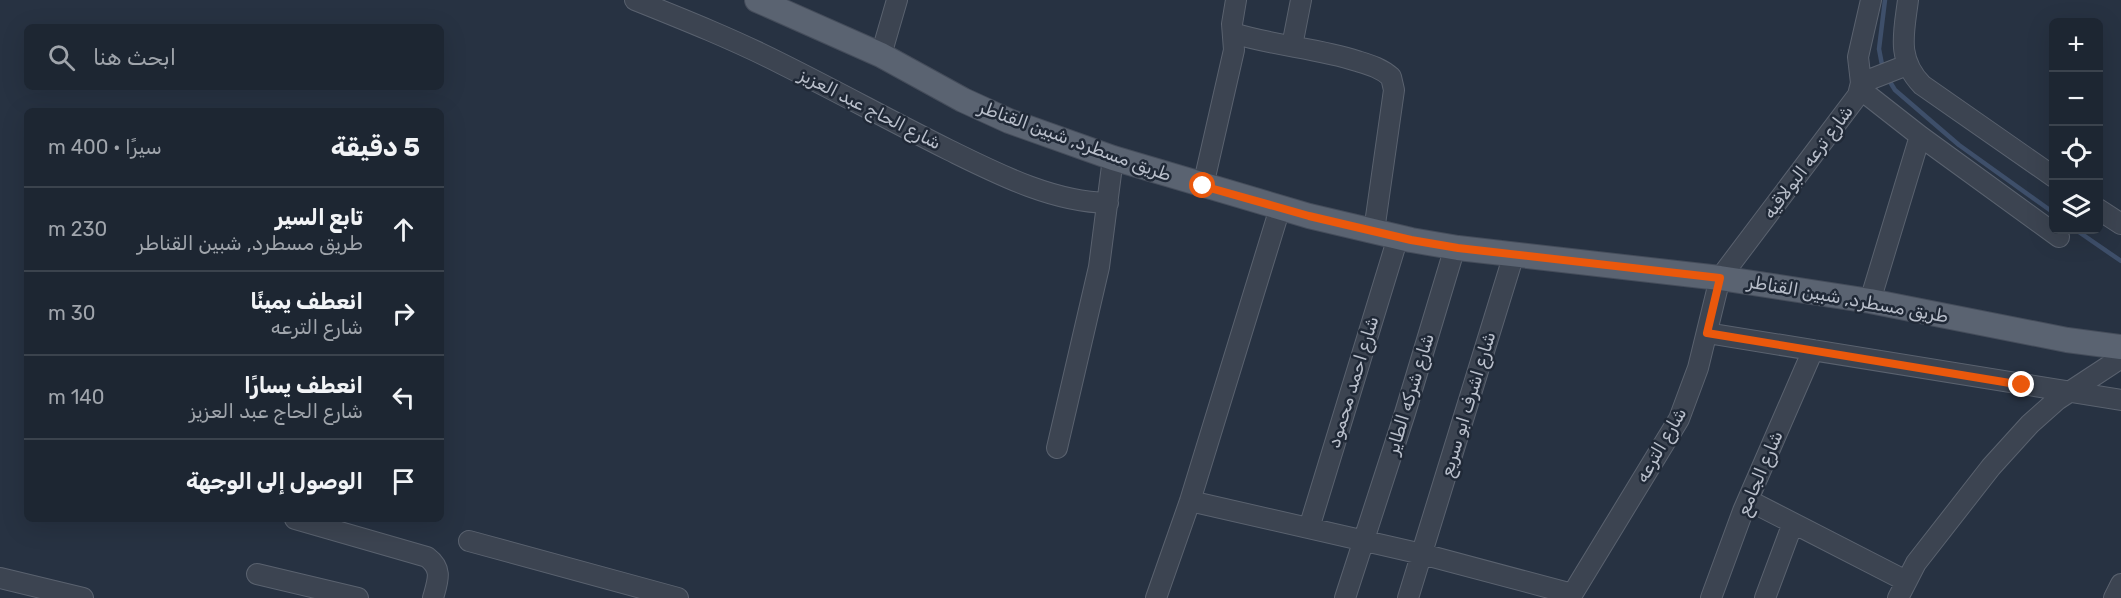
<!DOCTYPE html>
<html lang="ar">
<head>
<meta charset="utf-8">
<style>
	body { margin:0; font-family:Rubik,"Noto Naskh Arabic",sans-serif; background:#252e3a; color:#f1f3f6; direction:rtl }
	.controls { position:absolute; right:18px; top:18px; display:grid; overflow:hidden; border-radius:9px; box-shadow:0 6px 24px #0002 }
	.controls button { width:54px; height:54px; display:grid; place-items:center; padding:0; border:0; border-bottom:2px solid #3b434d; background:#1d2632; color:#f1f3f6; font:30px sans-serif }
	.stop { position:absolute; width:18px; height:18px; margin:-14px; border:4px solid #ea580c; border-radius:50%; background:#fff }
	.stop.end { background:#ea580c; border-color:#fff; box-shadow:0 2px 6px #0008 }
	.list { margin:0; padding:0; list-style:none }
	h2 { display:flex; justify-content:space-between; align-items:center; height:78px; margin:0; padding:0 24px; font-size:26px }
	h2 small { font-size:20px; font-weight:400; color:#a0a5ac }
	.list li { display:grid; grid-template-columns:39px 1fr auto; gap:18px; align-items:center; box-sizing:border-box; height:84px; padding:0 24px; border-top:2px solid #3b434d }
	.list b { display:block; font-size:22px; white-space:nowrap }
	.list p { margin:0; font-size:20px; white-space:nowrap; color:#a0a5ac }
	.list em { font-size:20px; font-style:normal; color:#a0a5ac }
	.icon { flex:none; width:33px; height:33px; fill:none; stroke:currentColor; stroke-width:2; stroke-linecap:round; stroke-linejoin:round }
	.map { position:relative; flex:none; width:2121px; height:598px; overflow:hidden; direction:ltr }
	.search { position:absolute; background:#1d2632; box-shadow:0 6px 24px #0002; left:24px; top:24px; width:420px; height:66px; display:flex; align-items:center; gap:15px; box-sizing:border-box; padding:0 21px; border-radius:9px; color:#a0a5ac; font-size:22px }
	.panel { position:absolute; background:#1d2632; box-shadow:0 6px 24px #0002; left:24px; top:108px; width:420px; height:414px; border-radius:9px; direction:rtl }
	.map>svg:first-child { display:block }
	.lines { fill:none; stroke-linecap:round; stroke-linejoin:round }
	.stream { stroke:#3e4f6a; stroke-width:4.5 }
	.minor-casing { stroke:#5a626f; stroke-width:22 }
	.major-casing { stroke:#454d5b; stroke-width:26 }
	.minor { stroke:#3c4451; stroke-width:20 }
	.major { stroke:#5a6371; stroke-width:24 }
	.route { stroke:#ea580c; stroke-width:8 }
	.labels { text-anchor:middle; dominant-baseline:central; stroke-width:5; stroke-linejoin:round; paint-order:stroke }
	.street-label { font-size:18px; fill:#b9bfcb; stroke:#202937 }
</style>
</head>
<body>
<div class="map">
<svg width="2121" height="598" viewBox="0 0 2121 598">
	<rect width="100%" height="100%" fill="#273242"/>
	<g class="lines">
		<path class="stream" d="M1883,70L1879,49L1885,0
			M1887,77L1895,90L1959,145L2054,213
			M2076,230L2121,261"/>
		<g class="minor-casing">
			<path id="minor" d="M635,0C685,20 735,40 782,64C838,92 893,122 949,150C998,174 1052,202 1108,203
				M1908,0C1904,33 1896,58 1922,85L2054,177
				M1233,33C1274,46 1317,48 1357,61C1370,65 1381,68 1391,77L1394,90L1374,231
				M1292,46L1301,0
				M881,55L897,0
				M1861,83L1907,65
				M1860,89L1920,136L2059,237
				M1203,186L1234,50L1232,24L1236,0
				M2098,209L2121,224
				M1870,301L1920,136
				M1707,333L2121,400
				M1057,448L1099,267L1113,158
				M1748,500L1906,581
				M1190,501L1422,554L1572,594
				M295,519L427,557C443,569 438,580 433,598
				M1309,528L1398,237
				M469,541L678,598
				M257,574L358,598
				M0,578L83,598
				M1156,598L1190,501L1280,208
				M1345,598L1405,413L1455,247
				M1408,598L1514,254
				M1570,598L1679,419L1698,368L1720,278L1858,95L1861,83L1858,57L1871,0
				M1711,598L1743,511L1813,350
				M1765,598L1793,523
				M1898,598L1916,563L1991,467L2030,424L2057,400L2121,358
				M2114,598L2121,584"/>
		</g>
		<g class="major-casing">
			<path id="major" d="M757,0L881,55L963,100L1009,121L1113,158L1309,216L1411,240L1458,248L1720,278L1870,301L2067,340L2121,347"/>
		</g>
		<use href="#minor" class="minor"/>
		<use href="#major" class="major"/>
	</g>
	<g class="lines">
		<path class="route" d="M1203,186L1309,216L1411,240L1458,248L1720,278L1707,333L2022,385"/>
	</g>
	<g class="labels">
		<g class="street-label">
			<text transform="translate(870 109) rotate(27)">شارع الحاج عبد العزيز</text>
			<text transform="translate(1075 141) rotate(20)">طريق مسطرد, شبين القناطر</text>
			<text transform="translate(1808 162) rotate(-53)">شارع ترعه البولاقيه</text>
			<text transform="translate(1848 299) rotate(10)">طريق مسطرد, شبين القناطر</text>
			<text transform="translate(1353 382) rotate(-73)">شارع احمد محمود</text>
			<text transform="translate(1410 394) rotate(-73)">شارع شركه الطاير</text>
			<text transform="translate(1468 404) rotate(-73)">شارع اشرف ابو سريع</text>
			<text transform="translate(1661 445) rotate(-60)">شارع الترعه</text>
			<text transform="translate(1760 473) rotate(-67)">شارع الجامع</text>
		</g>
	</g>
</svg>
<div class="controls">
<button>+</button>
<button>−</button>
<button><svg class="icon" aria-label="locate" viewBox="0 0 24 24"><circle cx="12" cy="12" r="6"/><path d="M12 2v4M12 18v4M2 12h4M18 12h4"/></svg></button>
<button><svg class="icon" aria-label="layers" viewBox="0 0 24 24"><path d="M12 4l9 5-9 5-9-5zM3 14l9 5 9-5"/></svg></button>
</div>
<div class="stop" style="left:1203px;top:186px"></div>
<div class="stop end" style="left:2022px;top:385px"></div>
<div class="search"><svg class="icon" aria-label="search" viewBox="0 0 24 24"><circle cx="10" cy="10" r="6"/><path d="M15 15l6 6"/></svg>ابحث هنا</div>
<section class="panel">
<h2>5 دقيقة<small>سيرًا · 400 m</small></h2>
<ul class="list">
<li><svg class="icon" aria-label="ahead" viewBox="0 0 24 24"><path d="M12 20V5M6 11l6-6 6 6"/></svg><div><b>تابع السير</b><p>طريق مسطرد, شبين القناطر</p></div><em>230 m</em></li>
<li><svg class="icon" aria-label="right" viewBox="0 0 24 24"><path d="M7 20v-9h11M14 6l5 5-5 5"/></svg><div><b>انعطف يمينًا</b><p>شارع الترعه</p></div><em>30 m</em></li>
<li><svg class="icon" aria-label="left" viewBox="0 0 24 24"><path d="M17 20v-9H6M10 6l-5 5 5 5"/></svg><div><b>انعطف يسارًا</b><p>شارع الحاج عبد العزيز</p></div><em>140 m</em></li>
<li><svg class="icon" aria-label="arrive" viewBox="0 0 24 24"><path d="M6 21V4h12l-3 4 3 4H6"/></svg><div><b>الوصول إلى الوجهة</b></div></li>
</ul>
</section>
</div>
</body>
</html>
